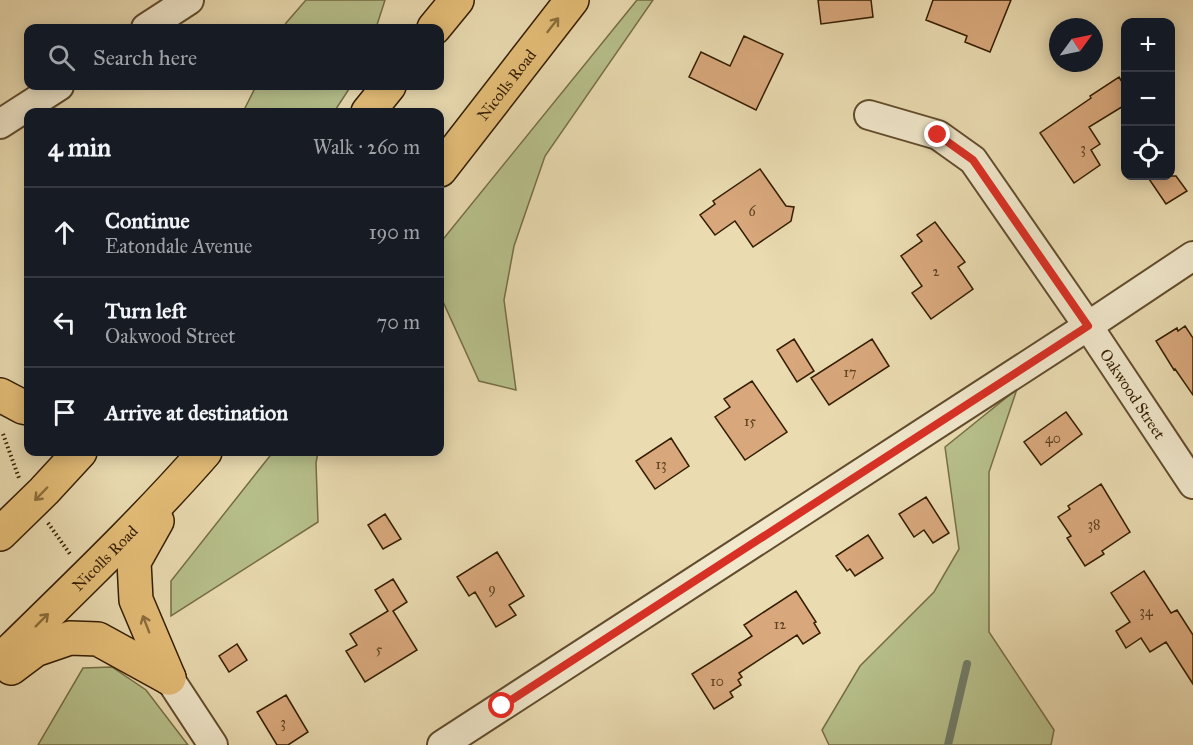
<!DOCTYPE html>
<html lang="en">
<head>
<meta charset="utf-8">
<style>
	body { margin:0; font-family:"IM FELL Great Primer",serif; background:#242831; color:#f1f3f6 }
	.controls { position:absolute; right:18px; top:18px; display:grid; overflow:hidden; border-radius:12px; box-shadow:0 3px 15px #0003 }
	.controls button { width:54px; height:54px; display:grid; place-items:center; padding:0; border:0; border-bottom:2px solid #363941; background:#171b24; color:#f1f3f6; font:30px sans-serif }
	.compass { position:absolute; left:1049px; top:18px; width:54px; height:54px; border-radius:50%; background:#171b24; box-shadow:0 3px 15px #0003; rotate:57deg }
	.stop { position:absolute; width:18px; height:18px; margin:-14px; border:4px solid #d93025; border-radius:50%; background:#fff }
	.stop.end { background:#d93025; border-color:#fff; box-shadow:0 2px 6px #0008 }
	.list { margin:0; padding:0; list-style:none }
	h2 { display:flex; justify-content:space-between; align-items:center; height:78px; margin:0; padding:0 24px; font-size:26px }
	h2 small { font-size:20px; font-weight:400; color:#9ea1a6 }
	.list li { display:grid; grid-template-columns:39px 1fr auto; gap:18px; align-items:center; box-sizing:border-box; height:90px; padding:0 24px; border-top:2px solid #363941 }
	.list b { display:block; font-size:22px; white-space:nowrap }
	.list p { margin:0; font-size:20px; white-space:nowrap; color:#9ea1a6 }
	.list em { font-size:20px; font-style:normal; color:#9ea1a6 }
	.icon { flex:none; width:33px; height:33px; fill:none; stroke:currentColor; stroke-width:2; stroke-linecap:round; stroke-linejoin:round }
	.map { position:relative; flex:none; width:1193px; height:745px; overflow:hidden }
	.search { position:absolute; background:#171b24; box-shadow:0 3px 15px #0003; left:24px; top:24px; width:420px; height:66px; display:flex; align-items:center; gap:15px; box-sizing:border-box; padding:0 21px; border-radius:12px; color:#9ea1a6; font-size:22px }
	.panel { position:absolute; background:#171b24; box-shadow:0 3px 15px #0003; left:24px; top:108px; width:420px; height:348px; border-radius:12px }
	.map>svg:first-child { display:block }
	.green { fill:#b7c08b; stroke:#766e46; stroke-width:1.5 }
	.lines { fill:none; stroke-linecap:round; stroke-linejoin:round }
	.stream { stroke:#707c68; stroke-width:8 }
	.building { fill:#d8a87c; stroke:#341d01; stroke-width:1.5 }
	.minor-casing { stroke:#624c2d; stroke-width:32 }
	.trunk-casing { stroke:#341d01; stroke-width:36 }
	.path { stroke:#341d01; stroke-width:4; stroke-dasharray:1.5 3; stroke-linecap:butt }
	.minor { stroke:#f1e8cc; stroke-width:28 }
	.trunk { stroke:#e5be78; stroke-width:33 }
	.oneway { stroke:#8c6e3c }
	.route { stroke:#d93025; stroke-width:8 }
	.labels { text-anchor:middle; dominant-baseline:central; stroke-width:4.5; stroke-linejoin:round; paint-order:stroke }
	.number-label { font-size:14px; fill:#5d4020 }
	.street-label { font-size:16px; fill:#341d01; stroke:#f1e8cc }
</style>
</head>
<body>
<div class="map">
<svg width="1193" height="745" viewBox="0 0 1193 745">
	<rect width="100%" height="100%" fill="#eadbb1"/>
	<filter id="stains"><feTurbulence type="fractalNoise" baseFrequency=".00333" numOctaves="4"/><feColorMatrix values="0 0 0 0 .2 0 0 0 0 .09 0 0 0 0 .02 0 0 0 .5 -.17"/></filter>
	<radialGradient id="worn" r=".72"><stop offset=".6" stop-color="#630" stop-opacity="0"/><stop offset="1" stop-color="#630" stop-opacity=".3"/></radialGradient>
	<path class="green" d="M306,0H385L376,28H283L286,23Z
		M637,0H653L545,156L514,246L504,300L516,390L479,381L444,304L440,309V243Z
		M256,86H351L334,112H243Z
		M1017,389L989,472V632L1054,730L1051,745H829L822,730L860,666L934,592L959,549L945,447Z
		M273,452H318L316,463L318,522L171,616V581Z
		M112,667L146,690L188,745H38L83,668Z"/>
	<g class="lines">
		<path class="stream" d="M948,745L967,664"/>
	</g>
	<path class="building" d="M818,0H871L873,17L821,24Z
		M933,0H1011L990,52L965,42L967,36L926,20Z
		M744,36L783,54L756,110L689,77L701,52L730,66Z
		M1119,77L1125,87V105L1089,127L1100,144L1091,150L1100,165L1074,183L1040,133L1091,98L1090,96Z
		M760,169L786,206L794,207L791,221L753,247L735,221L715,235L700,215L715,204L713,201Z
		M1147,176H1176L1187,191L1166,204Z
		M935,222L965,262L958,267L973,289L931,319L912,293L922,286L901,256L922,241L917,235Z
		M1185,326L1193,338V395L1175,369L1174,370L1156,341L1177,328L1178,331Z
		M794,339L814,371L797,382L777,350Z
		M872,339L889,366L829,405L811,378Z
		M752,381L787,432L745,460L715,417L730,407L724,399Z
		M1066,412L1082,434L1041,465L1024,442Z
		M671,438L689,466L655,489L636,461Z
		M1101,484L1130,532L1102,551L1104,554L1085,566L1067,538L1071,536L1058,517L1070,509L1068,506Z
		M926,497L949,533L933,543L924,530L914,537L899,514Z
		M385,514L401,539L383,549L368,525Z
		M868,535L883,558L855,576L850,569L847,571L836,556Z
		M497,552L524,596L509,605L516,615L496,627L475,592L469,596L457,577Z
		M1144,571L1171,613L1177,610L1193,635V684L1166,642L1150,652L1141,638L1126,648L1116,631L1130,622L1111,593Z
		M393,579L407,602L393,611L417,650L365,682L346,651L357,645L350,634L388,611L375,590Z
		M796,591L816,622L814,623L820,633L803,644L797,635L739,673L742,677L738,680L741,685L730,692L733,697L714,709L692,674L752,636L744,625Z
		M237,644L247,660L229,672L219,656Z
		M286,695L308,732L288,745H277L257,712Z"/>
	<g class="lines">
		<g class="minor-casing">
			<g id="minor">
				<path d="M146,28L189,0"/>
				<path id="s1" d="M869,115L938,135L973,160L1088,326L1193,484"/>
				<path d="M0,124L59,86"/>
				<path d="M169,678L213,745"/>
				<path d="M442,745L1088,326L1193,256"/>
			</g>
		</g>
		<g class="trunk-casing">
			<g id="trunk">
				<path d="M434,28L457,0"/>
				<path d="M368,112L389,86"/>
				<path id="s2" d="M440,170L572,0"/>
				<path d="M0,395L23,407L28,408"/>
				<path d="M157,521L134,562L136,600L169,678"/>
				<path d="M0,534L44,491L80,452"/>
				<path id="s3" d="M0,661C70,592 141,525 205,452"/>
				<path d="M11,668L35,650L70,638L98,639L169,678"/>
			</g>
		</g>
		<path class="path" d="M3,434L19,478
			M48,523L70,554"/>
		<use href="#minor" class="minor"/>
		<use href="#trunk" class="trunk"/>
	</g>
	<defs><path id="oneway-shaft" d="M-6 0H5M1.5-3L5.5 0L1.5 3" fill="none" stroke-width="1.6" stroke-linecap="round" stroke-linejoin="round" transform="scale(1.5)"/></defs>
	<g class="oneway">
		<use href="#oneway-shaft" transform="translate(553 25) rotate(-52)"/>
		<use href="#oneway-shaft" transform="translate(41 494) rotate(134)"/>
		<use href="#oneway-shaft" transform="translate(42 620) rotate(-45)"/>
		<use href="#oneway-shaft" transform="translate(146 624) rotate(-111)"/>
	</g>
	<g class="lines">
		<path class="route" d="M502,706L1088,326L973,160L938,135"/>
	</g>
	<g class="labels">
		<g class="number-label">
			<text x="1083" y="148">3</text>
			<text x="752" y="211">6</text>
			<text x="936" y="271">2</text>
			<text x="850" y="372">17</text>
			<text x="750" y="421">15</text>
			<text x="1053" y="438">40</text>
			<text x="661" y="464">13</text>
			<text x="1094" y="524">38</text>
			<text x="492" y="588">9</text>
			<text x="1146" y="611">34</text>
			<text x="780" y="624">12</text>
			<text x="379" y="649">5</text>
			<text x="717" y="681">10</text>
			<text x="283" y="722">3</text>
		</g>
		<g class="street-label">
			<text stroke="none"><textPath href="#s2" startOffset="108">Nicolls Road</textPath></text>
			<text stroke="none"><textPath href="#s1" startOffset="398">Oakwood Street</textPath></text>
			<text stroke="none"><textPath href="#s3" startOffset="147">Nicolls Road</textPath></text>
		</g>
	</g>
	<rect width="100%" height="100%" filter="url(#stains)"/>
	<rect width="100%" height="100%" fill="url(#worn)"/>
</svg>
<div class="controls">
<button>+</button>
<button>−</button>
<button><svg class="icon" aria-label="locate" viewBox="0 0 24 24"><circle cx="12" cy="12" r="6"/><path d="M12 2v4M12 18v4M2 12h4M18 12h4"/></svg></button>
</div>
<svg class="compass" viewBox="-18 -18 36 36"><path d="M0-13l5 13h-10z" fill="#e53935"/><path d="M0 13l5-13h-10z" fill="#9ea1a6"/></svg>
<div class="stop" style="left:502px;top:706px"></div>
<div class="stop end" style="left:938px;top:135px"></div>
<div class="search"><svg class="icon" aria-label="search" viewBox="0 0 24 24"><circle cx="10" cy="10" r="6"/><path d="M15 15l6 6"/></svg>Search here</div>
<section class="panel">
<h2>4 min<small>Walk · 260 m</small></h2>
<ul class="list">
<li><svg class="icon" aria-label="ahead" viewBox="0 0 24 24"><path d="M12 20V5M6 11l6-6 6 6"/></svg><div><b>Continue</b><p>Eatondale Avenue</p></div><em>190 m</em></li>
<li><svg class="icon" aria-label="left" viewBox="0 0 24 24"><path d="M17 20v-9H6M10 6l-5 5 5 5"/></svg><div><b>Turn left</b><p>Oakwood Street</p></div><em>70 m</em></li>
<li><svg class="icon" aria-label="arrive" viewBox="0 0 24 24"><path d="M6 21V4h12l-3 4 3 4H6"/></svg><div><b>Arrive at destination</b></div></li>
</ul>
</section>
</div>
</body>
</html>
